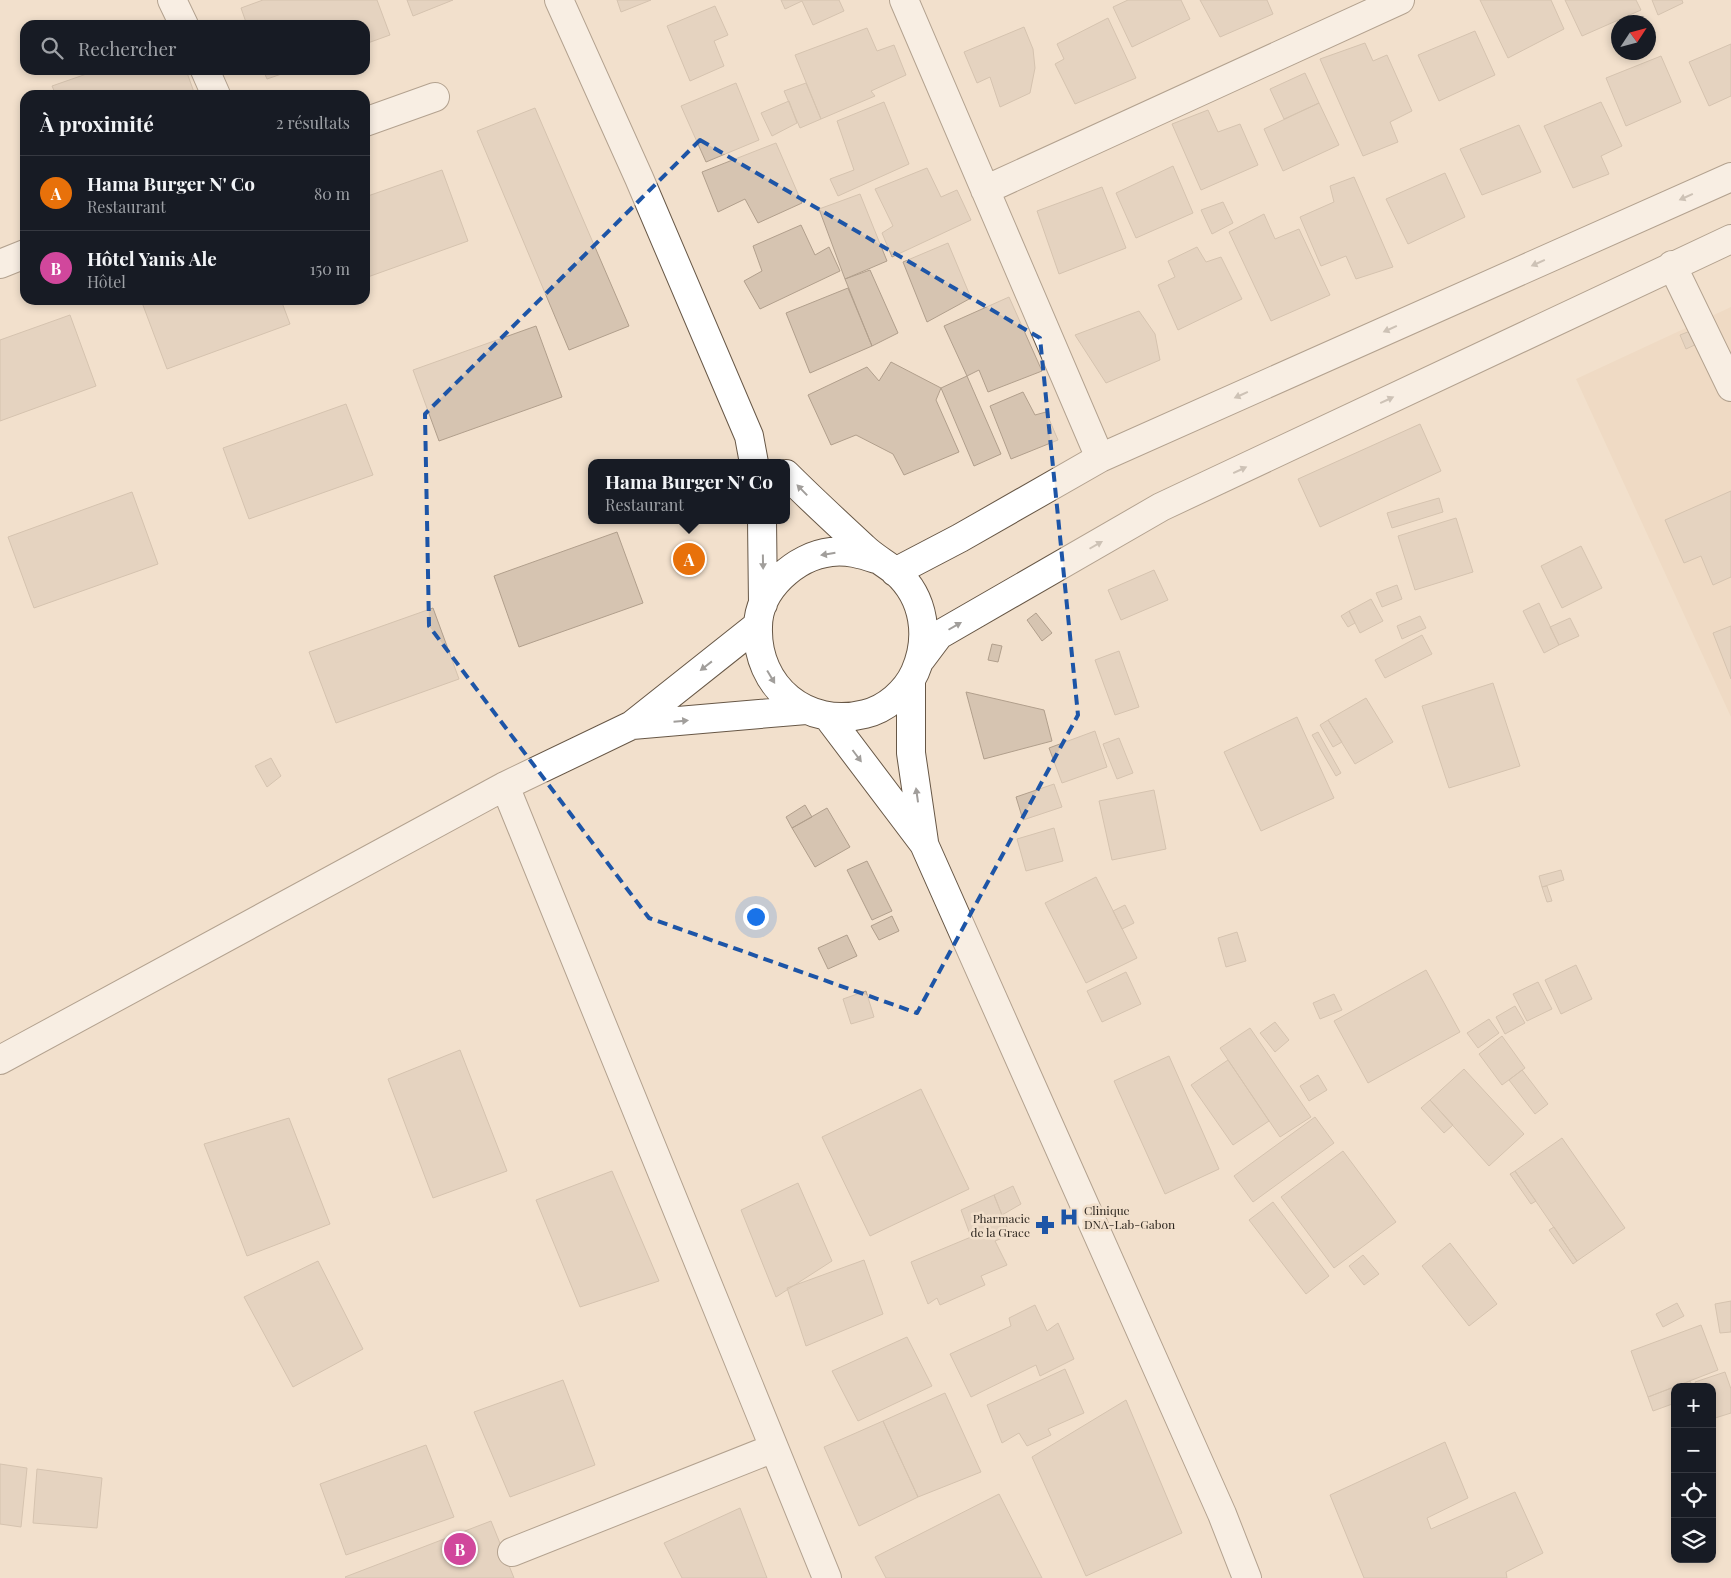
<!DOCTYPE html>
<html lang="fr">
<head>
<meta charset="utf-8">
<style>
	body { margin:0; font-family:"Playfair Display",serif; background:#20242c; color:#f1f3f6 }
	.controls { position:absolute; right:15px; bottom:15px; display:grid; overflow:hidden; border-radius:10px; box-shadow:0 2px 8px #0003 }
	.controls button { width:45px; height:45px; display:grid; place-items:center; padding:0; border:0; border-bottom:1px solid #363941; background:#171b24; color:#f1f3f6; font:25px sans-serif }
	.compass { position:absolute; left:1611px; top:15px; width:45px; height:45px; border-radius:50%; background:#171b24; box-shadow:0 2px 8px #0003; rotate:54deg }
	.you { position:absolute; left:755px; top:916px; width:18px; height:18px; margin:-12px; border:4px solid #fff; border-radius:50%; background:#1a73e8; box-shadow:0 0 0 8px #1a73e833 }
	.badge { display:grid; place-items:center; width:32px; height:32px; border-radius:50%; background:#7c3aed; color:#fff; font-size:16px; font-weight:700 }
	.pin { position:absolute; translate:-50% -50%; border:2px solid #fff; box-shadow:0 1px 5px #0006 }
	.popup { position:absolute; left:588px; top:459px; width:202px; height:65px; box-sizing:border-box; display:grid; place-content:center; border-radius:10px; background:#171b24; filter:drop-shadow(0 1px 4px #0005); font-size:16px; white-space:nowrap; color:#9ea1a6 }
	.popup b { font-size:19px; color:#f1f3f6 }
	.popup::after { content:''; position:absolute; left:50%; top:100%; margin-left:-10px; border:10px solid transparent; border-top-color:#171b24 }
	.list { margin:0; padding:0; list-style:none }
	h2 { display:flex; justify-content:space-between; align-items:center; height:65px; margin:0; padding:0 20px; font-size:21px }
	h2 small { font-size:16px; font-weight:400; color:#9ea1a6 }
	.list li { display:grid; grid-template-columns:32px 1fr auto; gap:15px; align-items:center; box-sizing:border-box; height:75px; padding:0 20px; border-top:1px solid #363941 }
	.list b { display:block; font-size:19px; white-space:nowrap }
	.list p { margin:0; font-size:16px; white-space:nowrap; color:#9ea1a6 }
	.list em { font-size:16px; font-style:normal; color:#9ea1a6 }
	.icon { flex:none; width:28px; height:28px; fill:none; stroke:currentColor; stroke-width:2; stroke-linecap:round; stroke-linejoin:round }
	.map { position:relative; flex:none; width:1731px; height:1578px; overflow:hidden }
	.search { position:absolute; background:#171b24; box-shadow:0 2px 8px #0003; left:20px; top:20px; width:350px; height:55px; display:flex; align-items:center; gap:12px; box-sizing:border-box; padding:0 18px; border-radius:15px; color:#9ea1a6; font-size:19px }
	.panel { position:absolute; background:#171b24; box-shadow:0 2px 8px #0003; left:20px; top:90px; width:350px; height:215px; border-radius:15px }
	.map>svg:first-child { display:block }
	.built { fill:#ebd3ba }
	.building { fill:#d6c4b1; stroke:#b19f8c }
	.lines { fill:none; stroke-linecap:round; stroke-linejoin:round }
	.minor-casing { stroke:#675746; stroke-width:30 }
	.minor { stroke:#fff; stroke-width:28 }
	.oneway { fill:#a19e9b }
	.marked { fill:none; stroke:#1d55a7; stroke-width:4; stroke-dasharray:10 6; stroke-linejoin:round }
	.labels { text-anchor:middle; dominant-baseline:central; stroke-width:5; stroke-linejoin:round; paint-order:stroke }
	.poi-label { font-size:12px; fill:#2e2720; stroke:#f2e0cc; text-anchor:start }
</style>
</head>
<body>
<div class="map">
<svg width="1731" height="1578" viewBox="0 0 1731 1578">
	<rect width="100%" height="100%" fill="#f2e0cc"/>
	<path class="built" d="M1731,307V717L1576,379Z"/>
	<path class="building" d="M263,0H377L390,35L365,44V25H247L241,8Z
		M407,0H453L413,16Z
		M617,0H651L621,12Z
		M781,0H839L844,11L813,25L802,1L785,9Z
		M1128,0H1181L1190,19L1132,47L1113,7Z
		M1200,0H1267L1273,14L1220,37Z
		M1480,0H1551L1564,29L1508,58Z
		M1565,0H1636L1641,10L1582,36Z
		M1652,0H1682L1683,3L1658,15Z
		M715,6L728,35L714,41L724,66L690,81L667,26Z
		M1108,18L1136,78L1075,104L1055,64L1064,59L1057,44Z
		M1024,27L1033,49L1035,68L1030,93L1000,107L990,77L977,83L964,52Z
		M867,28L877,51L894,45L906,75L871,91L875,96L821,119L795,55Z
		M1475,31L1495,75L1439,101L1418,55Z
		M1365,43L1373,61L1387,55L1412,111L1390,122L1398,142L1363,156L1320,59Z
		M1731,44V96L1709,106L1689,62Z
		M1661,56L1681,102L1626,126L1606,78Z
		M98,70H186L195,95H56L52,86Z
		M263,70H293L267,79Z
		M1305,73L1319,103L1284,119L1270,89Z
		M736,83L759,140L706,162L681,106Z
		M806,83L821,119L800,128L784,91Z
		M789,101L797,123L772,136L761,113Z
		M884,102L909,164L838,196L830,179L854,170L837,121Z
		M1601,102L1622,146L1601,156L1609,174L1573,188L1544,126Z
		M1319,103L1339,145L1283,171L1264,129Z
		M535,108L629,326L569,350L477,131Z
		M1208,110L1218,132L1240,124L1258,165L1201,190L1172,124Z
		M1519,125L1541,172L1482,195L1460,149Z
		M776,143L802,203L758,223L745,199L718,212L702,172Z
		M1173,166L1193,213L1136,238L1116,193Z
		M927,168L941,197L957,190L971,220L892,257L882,233L893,226L875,189Z
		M442,170L468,241L365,278V197Z
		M1445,173L1465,217L1408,244L1386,199Z
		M1354,177L1393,267L1356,279L1346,256L1321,266L1300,217L1334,202L1330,186Z
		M1102,187L1126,248L1059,274L1037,211Z
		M860,194L887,261L845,279L819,209Z
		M1223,202L1233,223L1212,234L1201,210Z
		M1264,214L1275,239L1299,229L1330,295L1271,321L1229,232Z
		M801,225L815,255L829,247L840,271L760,309L744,281L762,271L753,246Z
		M948,243L971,298L927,322L903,262Z
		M1197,247L1206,262L1221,257L1242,299L1178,330L1158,285L1175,277L1168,261Z
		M870,270L898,333L872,346L845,279Z
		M848,288L872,346L810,373L786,313Z
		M1009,297L1042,371L988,392L979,370L967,376L944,326Z
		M141,300H281L290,324L167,369Z
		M1139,311L1155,334L1160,360L1106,383L1075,335Z
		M70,315L96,386L0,421V340Z
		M536,326L562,397L439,441L413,370Z
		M1693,330L1699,343L1686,349L1680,335Z
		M891,362L941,388L936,400L959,452L904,475L893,454L856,435L831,445L808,395L867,367L879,381Z
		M967,376L1001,454L974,466L941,388Z
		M1023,392L1035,415L1046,412L1058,440L1011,459L990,406Z
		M346,404L373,475L249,519L223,448Z
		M1420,424L1441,471L1320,527L1298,479Z
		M1731,491V577L1713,585L1701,556L1684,563L1665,520Z
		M132,492L158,564L34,608L8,537Z
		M1439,498L1443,512L1392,528L1387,513Z
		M1456,518L1473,572L1415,590L1398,536Z
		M617,532L643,603L519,647L494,576Z
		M1581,546L1602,588L1562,608L1541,566Z
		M1154,570L1168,600L1121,620L1108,590Z
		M1397,585L1402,599L1382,607L1376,593Z
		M1371,599L1383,621L1360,633L1349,611Z
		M1539,603L1559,645L1544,653L1523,611Z
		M433,608L459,679L336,723L309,652Z
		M1349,611L1355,623L1348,627L1341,616Z
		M1036,613L1052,633L1042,641L1027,620Z
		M1420,616L1426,628L1402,639L1397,626Z
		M1570,618L1579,636L1559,645L1550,627Z
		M1731,626V679L1713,633Z
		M1422,635L1432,654L1385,678L1375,660Z
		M992,644L1002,646L998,662L988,660Z
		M1119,651L1139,707L1115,715L1095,660Z
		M1493,683L1520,766L1449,788L1422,706Z
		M966,692L1044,710L1052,741L984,759Z
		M1366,698L1393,742L1355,764L1328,720Z
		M1297,717L1334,798L1261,831L1224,752Z
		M1328,720L1342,742L1333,747L1320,725Z
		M1095,731L1107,767L1062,783L1049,748Z
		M1318,732L1341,773L1336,776L1312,735Z
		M1119,738L1133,773L1117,779L1103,744Z
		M271,758L281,776L267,787L255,766Z
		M1054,784L1062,807L1023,820L1016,797Z
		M1154,790L1166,849L1112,860L1099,801Z
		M805,805L812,817L792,828L786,817Z
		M827,808L850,847L815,867L792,828Z
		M1054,828L1063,861L1026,871L1017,839Z
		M867,861L892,911L872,920L847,870Z
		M1561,870L1564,880L1542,887L1539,876Z
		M1096,877L1137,958L1086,983L1045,903Z
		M1547,886L1552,901L1547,902L1542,887Z
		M1125,905L1134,923L1122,929L1113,911Z
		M892,916L899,931L879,940L871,926Z
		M1237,932L1246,961L1226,967L1218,938Z
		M847,935L857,956L828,969L818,948Z
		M1576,965L1592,999L1561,1014L1545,980Z
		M1426,970L1460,1032L1368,1083L1334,1021Z
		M1126,972L1141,1004L1102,1022L1087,991Z
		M1538,982L1552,1009L1527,1021L1513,994Z
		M866,991L874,1017L851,1024L843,999Z
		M1334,994L1342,1010L1320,1019L1313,1003Z
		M1515,1006L1525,1023L1505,1034L1496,1017Z
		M1489,1019L1499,1033L1478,1048L1467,1033Z
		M1275,1022L1289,1040L1275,1052L1260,1033Z
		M1250,1028L1311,1117L1280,1137L1220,1048Z
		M1502,1036L1525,1068L1502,1085L1479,1054Z
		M460,1050L507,1171L433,1198L388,1079Z
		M1169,1056L1219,1169L1165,1194L1114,1081Z
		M1228,1060L1269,1121L1233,1145L1191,1085Z
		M1464,1069L1524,1134L1489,1166L1430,1100Z
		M1522,1070L1548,1104L1535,1114L1509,1080Z
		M1318,1075L1327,1090L1309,1101L1300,1086Z
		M921,1089L969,1189L870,1236L822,1137Z
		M1430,1100L1453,1125L1444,1133L1421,1108Z
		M1315,1117L1334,1143L1253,1202L1234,1176Z
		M289,1118L330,1224L247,1256L204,1144Z
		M1562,1138L1625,1228L1577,1261L1515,1171Z
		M1343,1151L1396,1222L1334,1268L1281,1197Z
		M612,1171L659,1281L580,1307L536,1200Z
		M1515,1171L1536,1201L1531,1204L1510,1174Z
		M798,1183L832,1261L776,1297L741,1210Z
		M1013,1186L1021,1204L1002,1215L994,1195Z
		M994,1195L1010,1235L995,1241L1007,1265L981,1276L985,1285L940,1305L937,1298L928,1304L911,1262L971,1237L961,1210Z
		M1273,1202L1329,1276L1306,1294L1249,1220Z
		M1554,1227L1577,1261L1573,1264L1549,1230Z
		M1450,1243L1497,1304L1469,1326L1422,1266Z
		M1363,1255L1379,1274L1364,1285L1349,1266Z
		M864,1260L883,1314L806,1346L787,1288Z
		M318,1261L363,1349L293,1387L244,1297Z
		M1731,1301V1332L1720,1333L1715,1304Z
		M1677,1303L1684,1316L1663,1327L1656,1314Z
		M1035,1305L1047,1331L1058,1323L1074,1359L1040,1376L1036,1365L971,1397L950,1354L1011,1326L1009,1318Z
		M1701,1325L1718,1370L1648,1397L1631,1351Z
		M907,1337L932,1386L858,1421L832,1371Z
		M1065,1369L1084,1413L1048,1429L1051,1435L1027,1446L1019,1433L1002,1443L987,1405Z
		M1725,1372L1731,1389V1413L1712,1419V1387H1697L1695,1382Z
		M563,1380L595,1465L510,1497L474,1412Z
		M1690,1381L1693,1387H1675V1403L1653,1411L1648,1397Z
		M945,1393L981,1472L918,1497L883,1421Z
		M1126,1400L1182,1533L1086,1576L1032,1457Z
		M883,1421L918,1497L859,1526L824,1447Z
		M1445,1442L1468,1498L1427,1518L1431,1529L1515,1492L1543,1553L1506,1572L1507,1578H1364L1330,1495Z
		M426,1445L454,1517L346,1555L320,1484Z
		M0,1464L27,1468L21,1527L0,1524Z
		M37,1469L102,1478L97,1528L33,1523Z
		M999,1494L1042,1578H886L875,1557Z
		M740,1508L767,1578H682L664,1543Z
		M491,1521L514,1578H346L345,1577Z"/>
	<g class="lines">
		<g class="minor-casing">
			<path id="minor" d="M172,0L184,25
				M559,0L639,178L749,436L754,463
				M904,0L1100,458
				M205,70L216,95
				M365,122L435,97
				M985,190L1400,0
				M0,264L25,254
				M1672,265L1731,387
				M786,474C811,499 837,523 863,547C873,557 885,563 896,572C925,598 930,638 915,672C906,692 886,709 865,714C807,729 756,687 758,627C758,589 796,556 831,552C847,550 861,554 876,559
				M762,520L763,604
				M895,572L960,538L1100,458L1731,177
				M921,659L939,635L1161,507L1731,239
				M911,682V753L924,842
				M828,717L924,844L1222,1514L1247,1578
				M632,725L806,710
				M505,786L827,1578
				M0,1060L505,786L632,725L758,625
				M512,1552L774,1448"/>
		</g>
		<use href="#minor" class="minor"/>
	</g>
	<defs><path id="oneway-solid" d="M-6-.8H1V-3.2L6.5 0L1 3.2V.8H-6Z" transform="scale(1.25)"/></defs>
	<g class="oneway">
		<use href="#oneway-solid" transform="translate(1686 197) rotate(156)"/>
		<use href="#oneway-solid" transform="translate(1538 263) rotate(156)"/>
		<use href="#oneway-solid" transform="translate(1390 329) rotate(156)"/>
		<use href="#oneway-solid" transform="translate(1241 395) rotate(156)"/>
		<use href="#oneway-solid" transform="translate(1387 400) rotate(-25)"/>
		<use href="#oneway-solid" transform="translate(1240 470) rotate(-25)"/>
		<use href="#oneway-solid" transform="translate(802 490) rotate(-134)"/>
		<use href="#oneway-solid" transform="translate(1096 545) rotate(-30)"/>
		<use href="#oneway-solid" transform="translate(828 554) rotate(171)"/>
		<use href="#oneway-solid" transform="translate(763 562) rotate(89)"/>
		<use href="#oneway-solid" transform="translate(955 626) rotate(-30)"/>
		<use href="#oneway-solid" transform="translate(706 666) rotate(142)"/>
		<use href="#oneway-solid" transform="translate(771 677) rotate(59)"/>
		<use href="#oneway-solid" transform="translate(681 721) rotate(-5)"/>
		<use href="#oneway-solid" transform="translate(857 756) rotate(53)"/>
		<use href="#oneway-solid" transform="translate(917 795) rotate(-98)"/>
	</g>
	<path d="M0 0H1731V1578H0ZM700,140L1040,338L1078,715L917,1013L649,918L429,626L425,414Z" fill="#f2e0cc" fill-opacity=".55" fill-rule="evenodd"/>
	<path class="marked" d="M700,140L1040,338L1078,715L917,1013L649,918L429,626L425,414Z"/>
	<defs>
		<g id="hospital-bare" transform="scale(1.5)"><path d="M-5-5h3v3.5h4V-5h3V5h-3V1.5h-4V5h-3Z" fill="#1d55a7" stroke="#f2e0cc" stroke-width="2.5" paint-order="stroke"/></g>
		<g id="pharmacy-bare" transform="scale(1.5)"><path d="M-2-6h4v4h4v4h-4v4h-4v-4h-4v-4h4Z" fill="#1d55a7" stroke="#f2e0cc" stroke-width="2.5" paint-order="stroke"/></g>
	</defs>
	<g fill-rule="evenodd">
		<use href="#hospital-bare" x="1069" y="1217"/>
		<use href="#pharmacy-bare" x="1045" y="1225"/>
	</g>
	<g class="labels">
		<g class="poi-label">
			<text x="1084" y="1210">Clinique<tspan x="1084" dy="14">DNA-Lab-Gabon</tspan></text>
			<text x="1030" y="1218" text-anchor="end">Pharmacie<tspan x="1030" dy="14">de la Grace</tspan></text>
		</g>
	</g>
</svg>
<div class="controls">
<button>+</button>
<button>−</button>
<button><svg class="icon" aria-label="locate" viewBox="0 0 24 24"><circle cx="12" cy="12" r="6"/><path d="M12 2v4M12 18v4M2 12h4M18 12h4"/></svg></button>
<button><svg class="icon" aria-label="layers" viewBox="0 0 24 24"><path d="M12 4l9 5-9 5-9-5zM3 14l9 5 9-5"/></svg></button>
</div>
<svg class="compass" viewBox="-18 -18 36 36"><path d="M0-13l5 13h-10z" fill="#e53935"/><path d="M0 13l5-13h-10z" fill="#9ea1a6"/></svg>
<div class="you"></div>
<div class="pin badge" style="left:689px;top:559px;background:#e8710a">A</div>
<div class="popup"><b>Hama Burger N' Co</b>Restaurant</div>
<div class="pin badge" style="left:460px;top:1549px;background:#d1479c">B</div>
<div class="search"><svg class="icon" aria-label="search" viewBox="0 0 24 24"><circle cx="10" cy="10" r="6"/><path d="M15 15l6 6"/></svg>Rechercher</div>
<section class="panel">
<h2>À proximité<small>2 résultats</small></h2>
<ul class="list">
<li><span class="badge" style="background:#e8710a">A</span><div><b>Hama Burger N' Co</b><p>Restaurant</p></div><em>80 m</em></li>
<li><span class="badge" style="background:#d1479c">B</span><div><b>Hôtel Yanis Ale</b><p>Hôtel</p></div><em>150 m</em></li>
</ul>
</section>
</div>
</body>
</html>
